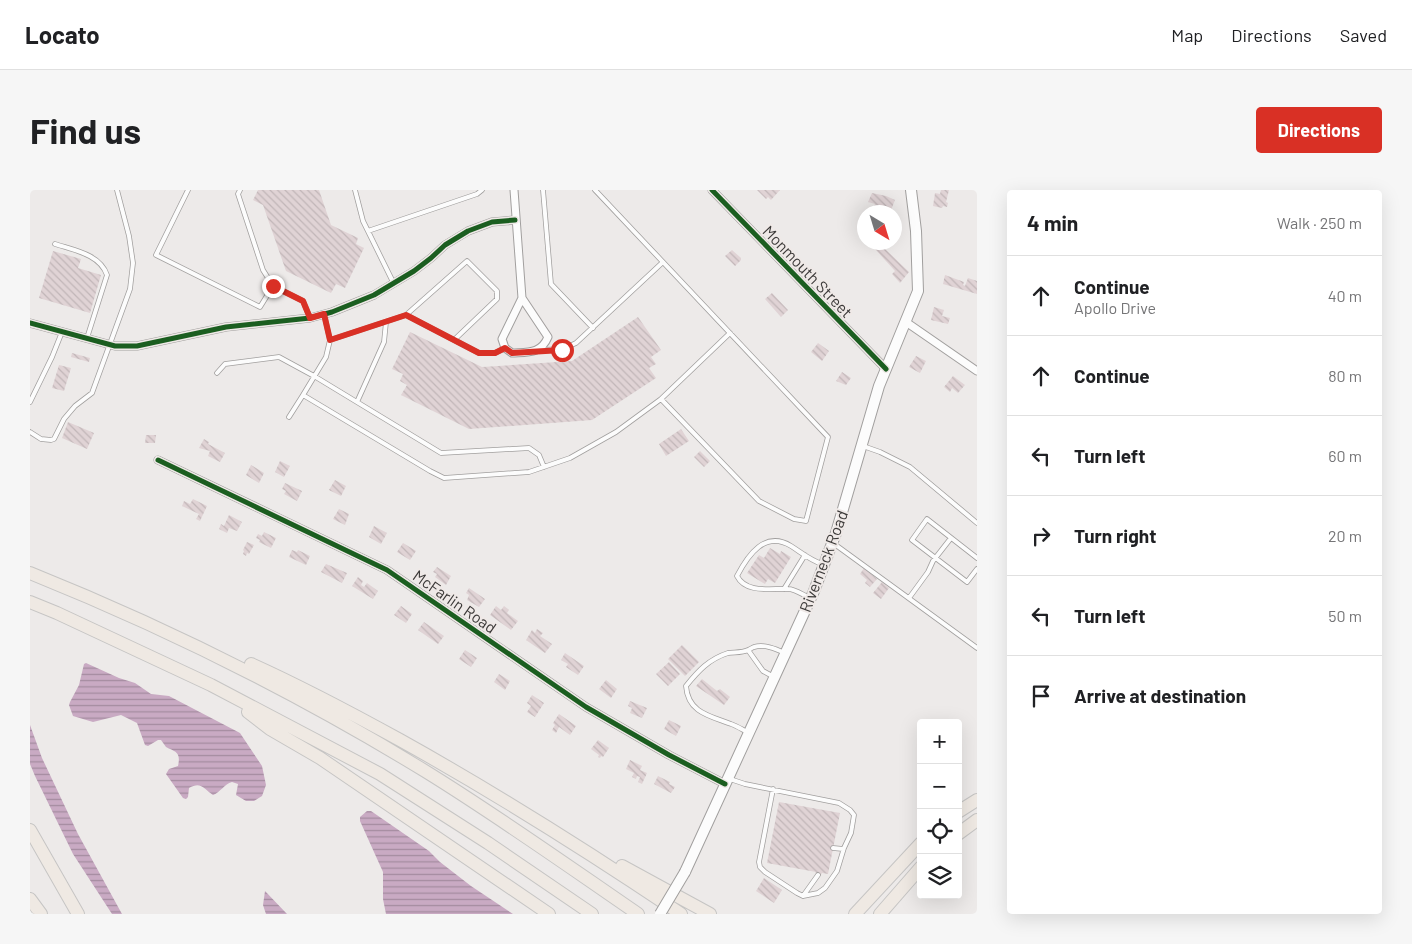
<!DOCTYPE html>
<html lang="en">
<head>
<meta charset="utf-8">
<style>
	body { margin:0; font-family:Barlow,sans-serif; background:#f6f6f6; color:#202124 }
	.controls { position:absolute; right:15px; bottom:15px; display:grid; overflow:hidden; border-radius:5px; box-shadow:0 5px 20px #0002 }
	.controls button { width:45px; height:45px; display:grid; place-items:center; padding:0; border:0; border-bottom:1px solid #e0e0e0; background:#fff; color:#202124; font:25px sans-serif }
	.compass { position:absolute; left:827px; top:15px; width:45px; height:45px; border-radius:50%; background:#fff; box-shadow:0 5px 20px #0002; rotate:142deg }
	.stop { position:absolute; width:15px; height:15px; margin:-11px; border:4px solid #d93025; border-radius:50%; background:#fff }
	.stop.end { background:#d93025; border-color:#fff; box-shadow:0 1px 5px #0008 }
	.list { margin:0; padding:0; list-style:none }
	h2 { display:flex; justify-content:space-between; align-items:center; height:65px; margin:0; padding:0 20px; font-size:21px }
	h2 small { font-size:16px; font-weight:400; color:#757577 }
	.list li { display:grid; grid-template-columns:32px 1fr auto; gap:15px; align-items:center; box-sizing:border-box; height:80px; padding:0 20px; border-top:1px solid #e0e0e0 }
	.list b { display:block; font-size:19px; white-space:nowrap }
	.list p { margin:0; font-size:16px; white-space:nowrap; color:#757577 }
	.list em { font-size:16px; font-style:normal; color:#757577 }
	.icon { flex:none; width:28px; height:28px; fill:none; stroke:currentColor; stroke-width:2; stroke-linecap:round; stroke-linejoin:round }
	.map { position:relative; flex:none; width:947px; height:724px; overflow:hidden; border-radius:5px }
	header { display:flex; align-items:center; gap:30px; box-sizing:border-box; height:70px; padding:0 25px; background:#fff; border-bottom:1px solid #e0e0e0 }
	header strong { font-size:24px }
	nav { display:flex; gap:28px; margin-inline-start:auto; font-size:18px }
	.intro { display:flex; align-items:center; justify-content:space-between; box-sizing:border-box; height:120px; padding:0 30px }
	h1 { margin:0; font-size:35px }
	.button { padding:12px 22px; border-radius:5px; background:#d93025; color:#fff; font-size:18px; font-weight:700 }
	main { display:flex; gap:30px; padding:0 30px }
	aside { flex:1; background:#fff; border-radius:5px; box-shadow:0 5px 20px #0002 }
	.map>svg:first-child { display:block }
	.water { fill:url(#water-rules) }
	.building { fill:url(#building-back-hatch) }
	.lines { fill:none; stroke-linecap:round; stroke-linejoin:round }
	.service-casing { stroke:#a19f9e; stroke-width:5.5 }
	.minor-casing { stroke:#a19f9e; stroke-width:9 }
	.secondary-casing { stroke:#a19f9e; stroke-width:12 }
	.motorway-casing { stroke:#c6c5c4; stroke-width:14 }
	.service { stroke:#fcfcfc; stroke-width:4 }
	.minor { stroke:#fcfcfc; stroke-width:7 }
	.secondary { stroke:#fcfcfc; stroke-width:10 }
	.motorway { stroke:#efe9e3; stroke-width:12 }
	.secondary-bridge-casing { stroke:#a19f9e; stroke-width:12; stroke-linecap:butt }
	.secondary-bridge { stroke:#fcfcfc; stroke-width:10 }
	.cycleway-casing { stroke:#efe9e7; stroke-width:8 }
	.cycleway { stroke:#1b5e20; stroke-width:5 }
	.route { stroke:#d93025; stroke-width:6 }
	.labels { text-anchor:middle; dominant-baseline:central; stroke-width:4; stroke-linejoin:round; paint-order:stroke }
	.street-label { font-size:16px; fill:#3b3938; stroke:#efe9e7 }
</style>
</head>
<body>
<header>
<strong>Locato</strong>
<nav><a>Map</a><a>Directions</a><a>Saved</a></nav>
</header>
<div class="intro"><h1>Find us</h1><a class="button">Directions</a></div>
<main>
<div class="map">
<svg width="947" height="724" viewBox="0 0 947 724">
	<defs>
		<pattern id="water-rules" width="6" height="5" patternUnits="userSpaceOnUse" patternTransform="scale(1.25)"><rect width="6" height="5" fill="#c9aac3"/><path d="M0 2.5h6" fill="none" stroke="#a48b9f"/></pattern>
		<pattern id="building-back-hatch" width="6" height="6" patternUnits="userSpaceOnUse" patternTransform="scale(1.25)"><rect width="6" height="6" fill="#e0d3d5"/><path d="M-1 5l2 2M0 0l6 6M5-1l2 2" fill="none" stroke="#c1b6b8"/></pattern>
	</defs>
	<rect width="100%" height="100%" fill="#edeae9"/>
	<path class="water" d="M56,473L89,488L105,493L121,504L139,506L210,543L232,576L236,595L232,606L224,611H216L206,605L208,594L202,592C194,594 191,602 183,605C174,599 171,591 159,598L158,607L156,609L153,608L136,584L139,579L148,576C151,562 146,562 136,557L131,550H128L118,556L115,555L107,533L91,525L63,532L43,526L39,515L40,512L49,495L54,474Z
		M0,535L12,568L48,644L92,724H82L43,664L5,586L0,574Z
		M337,621H341L399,661L410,672L441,696L483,724H356L353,709V682L330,631V627Z
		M235,701L257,724H236L233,715Z"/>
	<path class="building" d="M228,0H289L301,35L328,48L326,54L334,58L315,98L306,94L301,103L256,81L233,15L223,10Z
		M727,0H750L741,10L738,7L736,9Z
		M911,0H919L916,12L918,13L917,17L913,16L912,18L903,16L905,3L910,4Z
		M842,3L856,6L865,10L861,20H859L858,22H855L843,18L845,14L838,12Z
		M850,54L879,82L870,93L862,84L865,81L845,59Z
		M702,60L711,68V70L705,76L695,66Z
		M23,61L51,69L48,78L71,85L60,123L9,108Z
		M915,85L934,92L933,95L935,96L938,88L947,91V104L913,94Z
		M742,103L758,120L751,127L735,109Z
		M904,117L914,120L912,126L920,128L918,134L901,130Z
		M608,127L631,160L621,167L626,174L619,178L626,188L562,230L439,239L371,205L377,195L370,191L373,184L362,179L380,142L452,177L542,171Z
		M788,153L799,161L792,171L781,162Z
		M42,163L60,168L59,172L41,167Z
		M886,166L896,171L890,183L879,177Z
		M29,175L41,178L34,201L22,198Z
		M812,182L821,188L816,195L806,191Z
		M923,186L935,195L928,203L922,198L920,202L914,197Z
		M38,232L64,243L57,259L32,248Z
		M651,239L659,251L636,266L629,254Z
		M116,245H126L125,253H115Z
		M174,249L179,252L178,254L195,263L190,272L178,266L180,261L169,258Z
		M670,261L680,271L674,277L664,267Z
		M250,271L260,276L254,287L245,282Z
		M221,275L234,283L229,293L216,285Z
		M305,290L316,296L311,306L299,300Z
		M255,293L272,301L267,311L254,304L256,301L252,299Z
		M163,309L177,316L170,331L166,329L169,324L152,316L154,311L160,314Z
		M309,319L319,324L315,335L303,329Z
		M199,325L212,332L207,341L199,338L197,343L189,339L191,334L194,336Z
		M344,336L357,343L351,354L339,347Z
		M234,342L246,348L241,358L229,352L230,350L226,348L228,344L232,346Z
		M217,352L224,355L219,364L217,363L216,366L213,364L214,361L213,360Z
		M373,353L386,361L380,370L367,362Z
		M740,358L750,364L751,361L761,367L745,393L738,389L735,394L717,383L729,365L734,368Z
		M262,360L267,362L268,360L280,366L276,375L259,367Z
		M296,374L317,383L312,393L291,382Z
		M407,377L421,386L416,395L405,387L407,384L403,382Z
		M834,378L847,389L840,397L835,393L837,390L830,384Z
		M328,387L333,391L331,395L334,397L337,393L348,401L343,409L322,396Z
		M852,392L859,398L851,409L843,403Z
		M439,398L455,409L449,417L437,410L439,405L436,403Z
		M371,416L382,424L376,433L364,425Z
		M466,416L471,420L474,416L479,420L477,423L488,431L481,440L460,425Z
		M394,432L414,446L408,454L388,440Z
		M507,439L513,443L510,446L522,454L515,463L496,450L502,440L505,443Z
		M652,455L669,472L655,486L638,469Z
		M435,460L447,468L441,477L429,469Z
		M535,463L554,476L548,485L536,477L538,474L531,470Z
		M639,472L650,484L638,496L626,484Z
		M469,484L480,491L475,500L464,492Z
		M672,489L687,501L690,499L700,507L694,515L666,496Z
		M576,490L587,499L581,508L569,499Z
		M502,505L514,513L505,527L497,522L501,516L497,513Z
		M600,511L617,518L612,528L600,523L602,518L598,516Z
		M529,524L546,536L540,545L529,537L526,543L522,540L525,535L523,533Z
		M639,530L651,536L646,546L634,539Z
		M568,550L579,558L573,567L571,566L570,568L568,567L569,565L561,559Z
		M600,570L612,576L610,580L617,583L612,594L608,592L610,587L607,586L606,589L602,587L604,583L596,579Z
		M628,586L640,592L639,594L645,597L641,603L624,594Z
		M749,612L810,623L798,684L792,683L790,686L785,683L786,682L737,673Z
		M734,688L752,700L744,713L726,701Z"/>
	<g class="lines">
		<g class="service-casing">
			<path id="service" d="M158,0L126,65L230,117L243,96L273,111L280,128
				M210,0L208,4L233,80L243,96
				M325,0L333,31L364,94
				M513,0L521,94L563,138
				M338,41L447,4L452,0
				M25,54C43,60 70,64 77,85L57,148
				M294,124L300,150L296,167L273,205L400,281L414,288L499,282L540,268L586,242L631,209L729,311L764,329L776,331L798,247L565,0
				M376,125L449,163H465L475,158
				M300,150L376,125L437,71L467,101V109L424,150
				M509,160L533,159L546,153L633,72
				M187,183L195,174L249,167L284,186L411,263L499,258L509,265L514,277
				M631,209L700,143
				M0,212L22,167L32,142
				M327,212L354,152L356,132
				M259,227L273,205
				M0,242L11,249L21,250L24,249L34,229L45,216L62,203L100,99L103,73L99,46L87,0
				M833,256L850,262L880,277L947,333
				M803,353L947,458
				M947,368L897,329L882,350L937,392L947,379
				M754,399L775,365
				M780,408C773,405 765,399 758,399C742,398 716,404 707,386C718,365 735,340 761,356C772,363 780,370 792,374
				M879,408L898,382L903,371L921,348
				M718,460L733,481L744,487
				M719,543C713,540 707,536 701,534C680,526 658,523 656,496C668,481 679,469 698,463C704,462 712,463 718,460C719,460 723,457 724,457C735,454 746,459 755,463
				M700,589L715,594L809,613L820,620L824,625L821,643L814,658L807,681L795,698L788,703L773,706L767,703L735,682L730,677L729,672L743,599
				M803,658L813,659
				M773,706L788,685"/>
		</g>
		<g class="minor-casing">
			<path id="minor" d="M484,0L492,108L518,147C511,164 498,162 482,163L475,158L472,149L492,108
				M682,0L856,179
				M876,132L947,181
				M0,133L85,156H107L196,137L280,128L302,122L344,105L384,81L401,68L415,55L438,41L462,32L485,30
				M128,270L357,380L556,517L639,565L695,594"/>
		</g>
		<g class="secondary-casing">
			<path id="secondary" d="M655,682L784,401L806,343L849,196L888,101L886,41L881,0"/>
		</g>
		<g class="motorway-casing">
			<path id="motorway" d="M0,383C137,438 269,504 395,581C468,626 538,676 608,724
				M0,412L27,423L181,495L350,584L458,653L562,724
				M221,474C272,497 321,523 370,550C467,604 559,662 651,724
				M218,522L240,539L290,568L519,724
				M928,622L947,610
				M0,640L48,724
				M928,644L947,630
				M592,676L680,724
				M0,709L11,724
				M825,724L891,653
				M850,724L891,677"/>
		</g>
		<use href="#service" class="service"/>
		<use href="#minor" class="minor"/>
		<use href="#secondary" class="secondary"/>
		<use href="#motorway" class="motorway"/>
		<g class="secondary-bridge-casing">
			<path id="secondary-bridge" d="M630,724L655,682"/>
		</g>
		<use href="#secondary-bridge" class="secondary-bridge"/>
		<g class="cycleway-casing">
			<path id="cycleway" d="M682,0L856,179
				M0,133L85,156H107L196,137L280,128L302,122L344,105L384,81L401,68L415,55L438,41L462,32L485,30
				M128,270L357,380L556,517L639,565L695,594"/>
		</g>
		<use href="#cycleway" class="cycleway"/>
	</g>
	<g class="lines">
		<path class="route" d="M243,96L273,111L280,128L294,124L300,150L376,125L449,163H465L475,158L482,163L532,160"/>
	</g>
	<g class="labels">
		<g class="street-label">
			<text transform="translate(778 81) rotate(46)">Monmouth Street</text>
			<text transform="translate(793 371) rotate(-69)">Riverneck Road</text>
			<text transform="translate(425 411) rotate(35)">McFarlin Road</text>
		</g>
	</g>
</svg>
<div class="controls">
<button>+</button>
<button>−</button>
<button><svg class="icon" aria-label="locate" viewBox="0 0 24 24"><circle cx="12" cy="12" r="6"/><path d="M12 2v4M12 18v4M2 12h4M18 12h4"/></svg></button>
<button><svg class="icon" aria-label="layers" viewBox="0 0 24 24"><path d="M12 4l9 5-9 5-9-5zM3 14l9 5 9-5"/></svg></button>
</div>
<svg class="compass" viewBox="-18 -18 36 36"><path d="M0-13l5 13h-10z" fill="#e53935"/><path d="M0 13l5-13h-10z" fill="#757577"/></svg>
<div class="stop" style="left:532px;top:160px"></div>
<div class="stop end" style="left:243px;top:96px"></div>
</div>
<aside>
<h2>4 min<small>Walk · 250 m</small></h2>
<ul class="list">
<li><svg class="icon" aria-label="ahead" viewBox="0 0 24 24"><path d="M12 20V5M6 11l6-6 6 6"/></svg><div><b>Continue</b><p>Apollo Drive</p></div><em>40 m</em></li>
<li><svg class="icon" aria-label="ahead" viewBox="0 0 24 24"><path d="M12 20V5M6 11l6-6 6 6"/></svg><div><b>Continue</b></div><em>80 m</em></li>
<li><svg class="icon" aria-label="left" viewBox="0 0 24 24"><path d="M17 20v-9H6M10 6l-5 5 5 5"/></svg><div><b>Turn left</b></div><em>60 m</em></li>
<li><svg class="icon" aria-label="right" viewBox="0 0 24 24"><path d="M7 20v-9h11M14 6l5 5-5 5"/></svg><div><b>Turn right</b></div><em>20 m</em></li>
<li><svg class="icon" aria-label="left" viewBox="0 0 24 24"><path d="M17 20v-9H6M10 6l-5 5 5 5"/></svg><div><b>Turn left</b></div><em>50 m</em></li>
<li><svg class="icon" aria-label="arrive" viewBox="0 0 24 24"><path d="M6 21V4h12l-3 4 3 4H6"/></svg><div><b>Arrive at destination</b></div></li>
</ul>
</aside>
</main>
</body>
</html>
